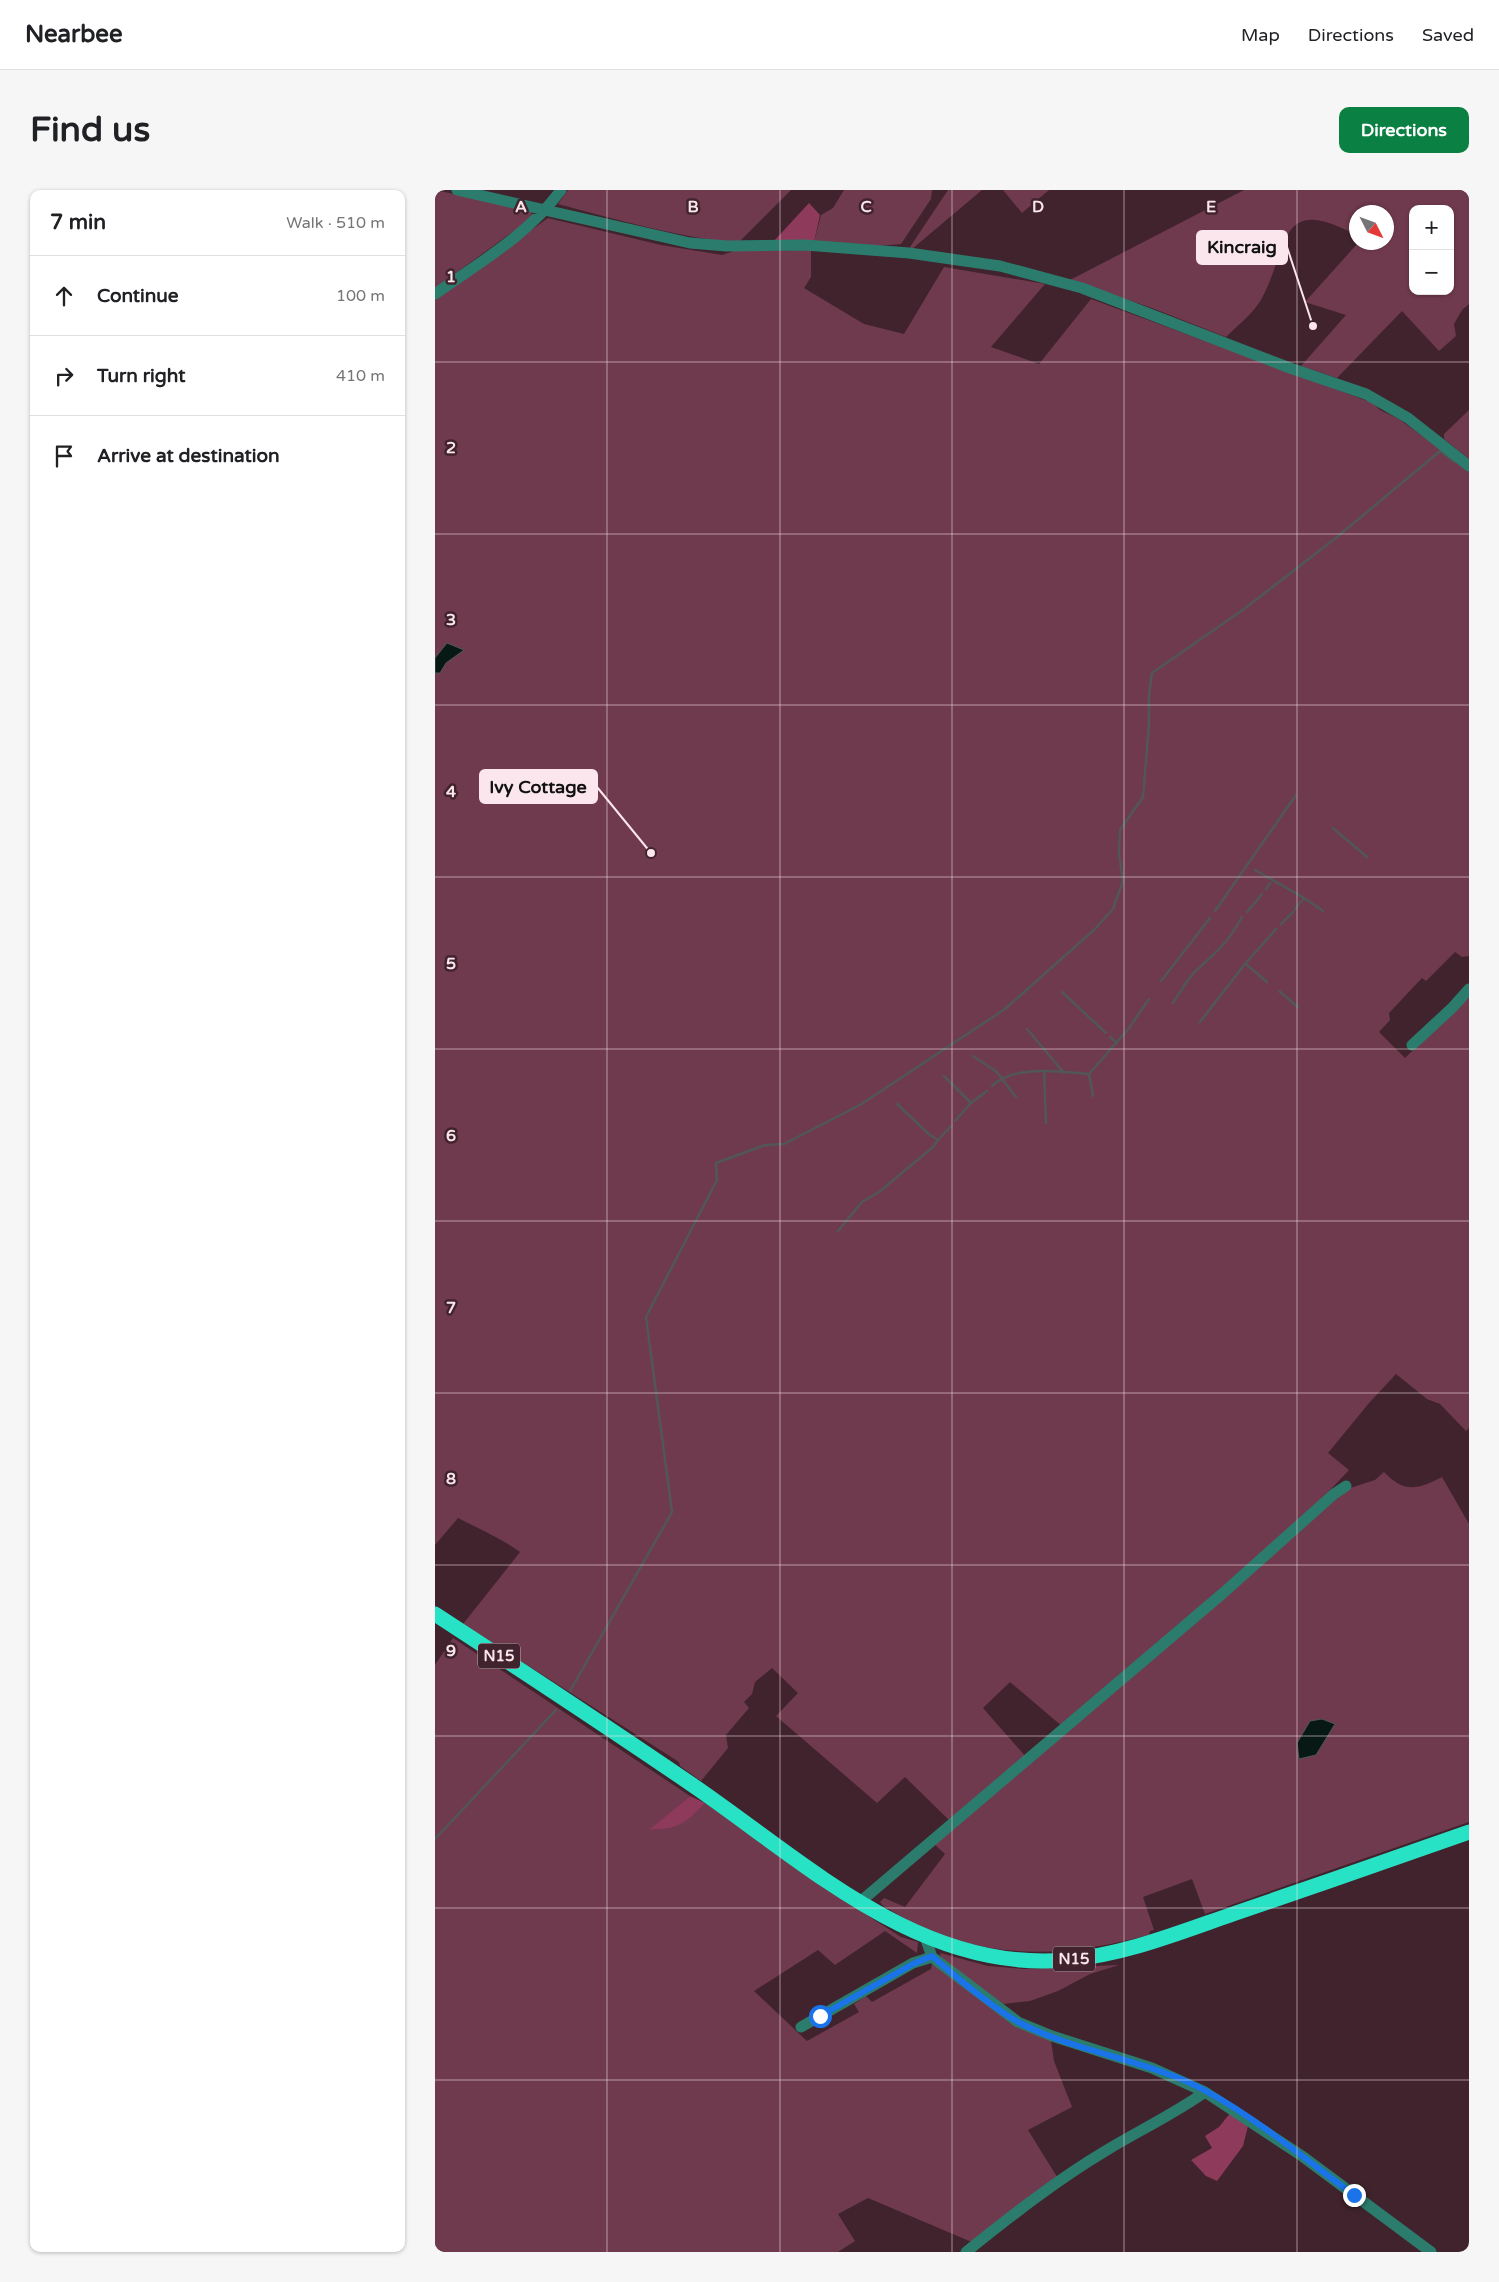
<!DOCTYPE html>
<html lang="en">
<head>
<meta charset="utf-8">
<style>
	body { margin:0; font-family:"Varela Round",sans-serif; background:#f6f6f6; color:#202124 }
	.controls { position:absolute; right:15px; top:15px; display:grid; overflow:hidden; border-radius:10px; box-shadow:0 1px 4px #0004 }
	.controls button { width:45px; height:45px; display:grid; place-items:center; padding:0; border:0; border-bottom:1px solid #e0e0e0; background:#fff; color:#202124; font:25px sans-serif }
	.compass { position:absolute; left:914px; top:15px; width:45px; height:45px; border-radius:50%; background:#fff; box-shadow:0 1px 4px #0004; rotate:132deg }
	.stop { position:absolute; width:15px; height:15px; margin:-11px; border:4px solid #1a73e8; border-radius:50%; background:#fff }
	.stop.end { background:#1a73e8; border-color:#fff; box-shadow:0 1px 5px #0008 }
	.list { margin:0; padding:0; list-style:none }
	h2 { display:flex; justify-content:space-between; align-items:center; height:65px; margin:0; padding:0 20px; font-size:21px }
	h2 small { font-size:16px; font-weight:400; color:#757577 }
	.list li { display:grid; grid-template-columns:32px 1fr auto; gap:15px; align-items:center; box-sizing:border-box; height:80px; padding:0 20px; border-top:1px solid #e0e0e0 }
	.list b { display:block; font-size:19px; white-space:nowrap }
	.list em { font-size:16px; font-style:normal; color:#757577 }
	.icon { flex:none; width:28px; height:28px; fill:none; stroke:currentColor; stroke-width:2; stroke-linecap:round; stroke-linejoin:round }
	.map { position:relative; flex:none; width:1034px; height:2062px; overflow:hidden; border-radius:10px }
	header { display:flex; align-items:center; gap:30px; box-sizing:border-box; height:70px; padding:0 25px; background:#fff; border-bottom:1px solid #e0e0e0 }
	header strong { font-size:24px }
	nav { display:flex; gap:28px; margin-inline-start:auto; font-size:18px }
	.intro { display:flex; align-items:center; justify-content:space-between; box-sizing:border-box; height:120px; padding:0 30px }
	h1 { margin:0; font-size:35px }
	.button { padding:12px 22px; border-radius:10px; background:#0b8043; color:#fff; font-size:18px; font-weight:700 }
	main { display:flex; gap:30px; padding:0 30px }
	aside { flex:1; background:#fff; border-radius:10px; box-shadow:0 1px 4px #0004 }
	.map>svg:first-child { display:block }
	.green { fill:#703a4e; fill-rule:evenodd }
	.forest { fill:#8e3a5b }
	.water { fill:#081915; stroke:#515656 }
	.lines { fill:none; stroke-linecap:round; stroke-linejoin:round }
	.stream { stroke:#515656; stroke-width:2.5 }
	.minor { stroke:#2b7c6d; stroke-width:11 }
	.highway { stroke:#28e2c5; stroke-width:15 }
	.route { stroke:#1a73e8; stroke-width:6 }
	.grid { fill:none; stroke:#fae6ec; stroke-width:1; stroke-opacity:0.55 }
	.labels { text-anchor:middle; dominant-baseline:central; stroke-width:5; stroke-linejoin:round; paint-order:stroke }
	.shield { fill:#40232d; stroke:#c2acb3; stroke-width:1 }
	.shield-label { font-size:15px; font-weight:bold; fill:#fae6ec }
	.grid-label { font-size:16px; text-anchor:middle; font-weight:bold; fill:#fae6ec; stroke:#40232d; stroke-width:5; stroke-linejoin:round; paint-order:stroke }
	.leader { fill:none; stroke:#fae6ec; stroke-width:2 }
	.callout-dot { fill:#fae6ec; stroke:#40232d; stroke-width:2 }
	.callout { fill:#fae6ec; stroke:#fae6ec; stroke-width:2 }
	.callout-label { font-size:18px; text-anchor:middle; font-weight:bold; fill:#111 }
</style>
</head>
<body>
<header>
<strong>Nearbee</strong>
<nav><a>Map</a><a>Directions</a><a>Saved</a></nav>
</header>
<div class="intro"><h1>Find us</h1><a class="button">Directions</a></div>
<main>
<aside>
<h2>7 min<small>Walk · 510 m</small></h2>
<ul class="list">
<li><svg class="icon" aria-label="ahead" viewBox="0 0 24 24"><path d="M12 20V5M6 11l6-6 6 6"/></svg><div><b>Continue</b></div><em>100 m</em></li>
<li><svg class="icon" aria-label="right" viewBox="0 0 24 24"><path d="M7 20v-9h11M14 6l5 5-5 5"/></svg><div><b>Turn right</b></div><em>410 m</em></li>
<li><svg class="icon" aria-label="arrive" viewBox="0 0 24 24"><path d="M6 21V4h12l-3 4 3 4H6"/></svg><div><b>Arrive at destination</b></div></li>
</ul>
</aside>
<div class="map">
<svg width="1034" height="2062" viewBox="0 0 1034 2062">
	<rect width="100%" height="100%" fill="#40232d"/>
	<path class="green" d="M0,0L84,18L96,22L97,25L90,33L0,98Z
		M133,0H356L303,53C242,47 183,30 123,14Z
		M409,0H497L496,9L466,54L443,56L379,52L386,25L398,18Z
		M513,0H547L477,59L475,57Z
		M568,0H614L587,23Z
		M809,0H1034V114L1027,120L1019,134L1021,146L1004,161L967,121L902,188L866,176L911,125L870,112L923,53L952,52V22H922L921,45C842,2 854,58 827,108C819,123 803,135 791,147L717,118L635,90ZM978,19H1015V101H978Z
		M113,28L226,55L287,65L299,61L376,60V87L369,98L429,134L469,144L509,77L610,94L556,157L604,174L656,109L938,213L945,220L964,229L1034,280V766L1027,767L1020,762L991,791L987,788L954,823L955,830L944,842L970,868L1034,805V1238L1031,1241L1005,1214L992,1209L961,1184L934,1213L893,1263L914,1280L880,1316L628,1537L575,1492L548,1518L591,1567L515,1631L470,1587L442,1613L341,1526L363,1503L337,1478L320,1492L317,1504L309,1512L314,1518L291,1545L293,1558L266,1591L245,1576L244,1572L28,1434L85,1362C66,1348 44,1339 23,1328L0,1355V110Z
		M1034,220V269L1009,249V244Z
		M949,1282C969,1303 982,1300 1007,1287L1034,1334V1632L770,1724L757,1689L708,1707L719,1740L715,1741L714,1745C653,1761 594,1769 532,1753C522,1750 512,1749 502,1745C484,1738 466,1726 448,1716L445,1712L449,1708L470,1717L510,1664L499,1654L912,1299L940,1290Z
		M18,1448L255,1606L215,1640C242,1639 251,1632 270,1613L441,1731L466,1747L483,1752L482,1763L450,1741L400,1775L383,1760L319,1801L372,1851L424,1822L419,1814L431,1806L437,1812L496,1779L497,1774L616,1851L619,1871L637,1917L593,1940L624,1990L539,2053L433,2008L403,2024L420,2051L403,2062H0V1475Z
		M505,1763L553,1776L589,1779L684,1775L655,1784L623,1801L595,1811L568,1814L506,1769Z"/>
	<path class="forest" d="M374,13L385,25L379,52H338Z
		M255,1606L270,1613C250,1634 243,1639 214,1640Z
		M796,1922L813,1936L808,1956L782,1991L771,1986L756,1970L777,1958L770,1946L784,1937Z"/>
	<path class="water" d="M12,453L29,460L11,473L5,483H0V468Z
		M887,1529L900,1534L881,1565L864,1569L862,1553L875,1531Z"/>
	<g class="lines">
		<path class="stream" d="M898,638L932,667
			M820,680C842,693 869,706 888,721
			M831,699L835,693
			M860,719L869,708
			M780,721L861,605
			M812,722L827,704
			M846,734L858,722
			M812,775L832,792
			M726,791L775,728
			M844,801L863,817
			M627,802L671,843
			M738,813C746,801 753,787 764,778C784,759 793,753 807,727
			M765,832L810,774L841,739
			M592,839L629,883
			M675,847L682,853
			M538,866L562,882L581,907
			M609,881L611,933
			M509,886L536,913
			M557,896C581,874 624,882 654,884
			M658,906L654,884L694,838L714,809
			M462,914L495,945L503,950L516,936
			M520,931L536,913L552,901
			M403,1041L427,1012L444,1002L498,957L503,950
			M135,1501L237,1322L211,1127L282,990L281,973L330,955L349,954L425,915L570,819L660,739L678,719L688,691L684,664L685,640L708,607L714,535V505L717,483L809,419L902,347L1005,261L1020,272
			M0,1649L121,1520"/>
		<path class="minor" d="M22,0L255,53L292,56L370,55L474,63L565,76L647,98L855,178L931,204L973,228L1034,276
			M0,104C44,73 94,44 126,0
			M977,855L1018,817L1034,799
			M425,1712L787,1404L899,1304L911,1296
			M490,1747L497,1767L583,1832L617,1846L717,1878L770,1902
			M366,1837L478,1773L497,1767
			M531,2062C576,2026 623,1989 672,1960C705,1940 739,1924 770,1902L867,1966L996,2062"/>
		<path class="highway" d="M0,1424C86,1480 171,1536 256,1594C369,1671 484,1783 631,1770C689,1765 743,1743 798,1724C877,1697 955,1670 1034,1642"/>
	</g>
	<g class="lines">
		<path class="route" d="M385,1826L478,1774L497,1766C522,1788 556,1817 585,1833C637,1860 699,1868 753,1892C811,1919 867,1967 919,2005"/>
	</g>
	<path class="grid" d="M172,0V2062M345,0V2062M517,0V2062M689,0V2062M862,0V2062M0,172H1034M0,344H1034M0,515H1034M0,687H1034M0,859H1034M0,1031H1034M0,1203H1034M0,1375H1034M0,1546H1034M0,1718H1034M0,1890H1034"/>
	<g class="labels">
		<g class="shield">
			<rect x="43" y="1453.5" width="42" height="25" rx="4"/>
			<rect x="618" y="1756.5" width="42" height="25" rx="4"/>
		</g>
		<g class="shield-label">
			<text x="64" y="1466">N15</text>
			<text x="639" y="1769">N15</text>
		</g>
	</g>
	<g class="grid-label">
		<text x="86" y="22">A</text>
		<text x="258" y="22">B</text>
		<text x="431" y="22">C</text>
		<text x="603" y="22">D</text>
		<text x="776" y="22">E</text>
		<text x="16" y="92">1</text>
		<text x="16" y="263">2</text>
		<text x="16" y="435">3</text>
		<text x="16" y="607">4</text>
		<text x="16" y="779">5</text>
		<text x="16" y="951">6</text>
		<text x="16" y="1123">7</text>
		<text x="16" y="1294">8</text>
		<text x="16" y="1466">9</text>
	</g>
	<path class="leader" d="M878 136L852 57M216 663L162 597"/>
	<g class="callout-dot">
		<circle cx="878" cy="136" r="5"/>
		<circle cx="216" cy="663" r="5"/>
	</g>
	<g class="callout">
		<rect x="762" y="41" width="90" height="33" rx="5"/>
		<rect x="45" y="580" width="117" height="33" rx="5"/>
	</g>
	<g class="callout-label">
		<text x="807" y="63">Kincraig</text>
		<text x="103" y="603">Ivy Cottage</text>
	</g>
</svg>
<div class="controls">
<button>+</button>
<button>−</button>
</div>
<svg class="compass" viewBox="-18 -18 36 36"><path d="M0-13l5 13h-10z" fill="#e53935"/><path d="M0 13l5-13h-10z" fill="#757577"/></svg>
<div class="stop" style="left:385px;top:1826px"></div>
<div class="stop end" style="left:919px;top:2005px"></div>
</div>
</main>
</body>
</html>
